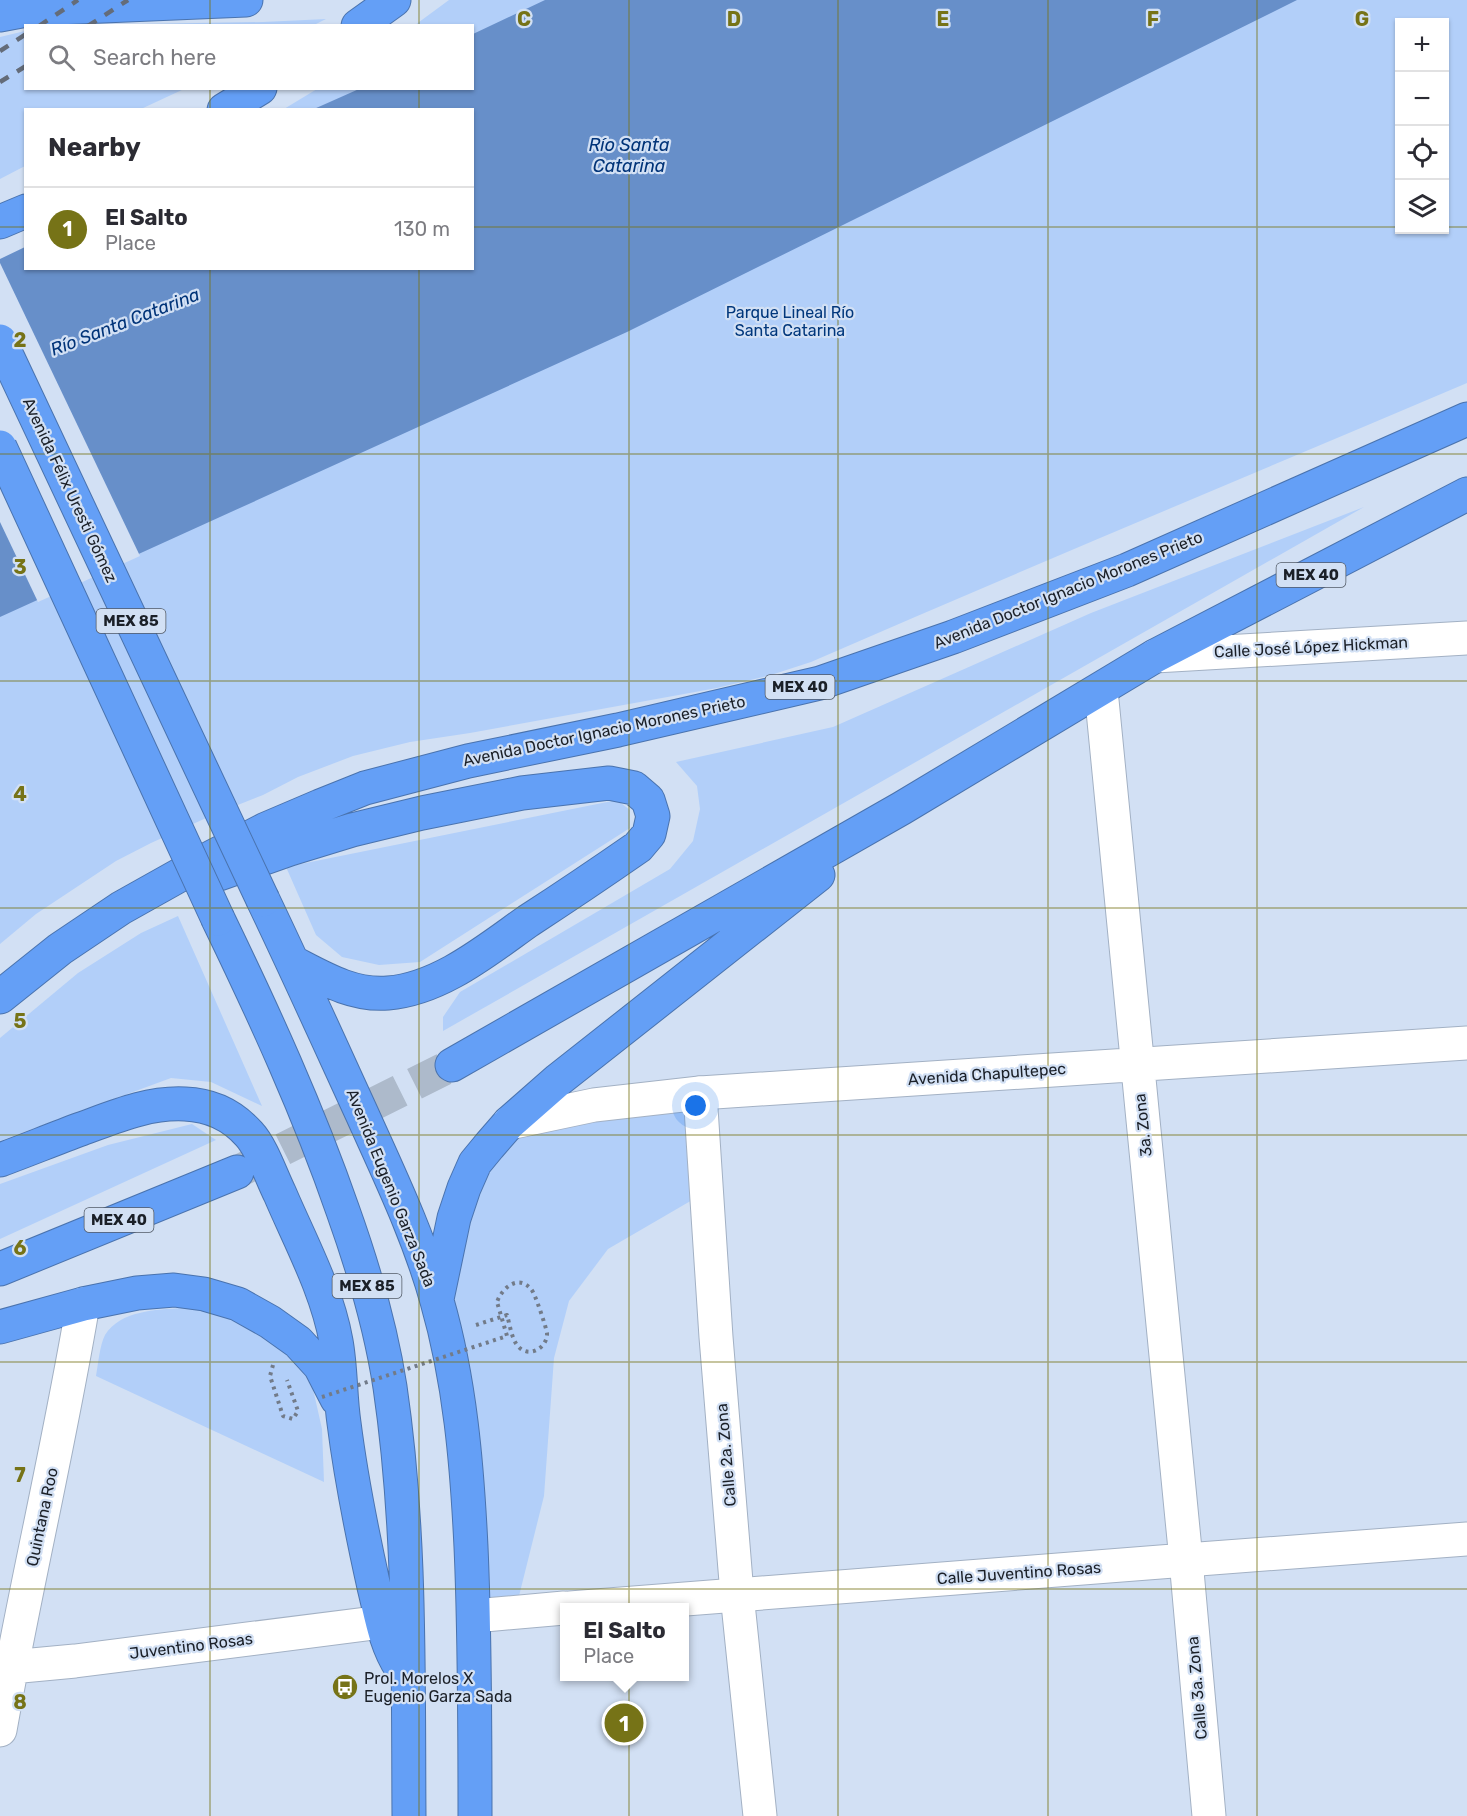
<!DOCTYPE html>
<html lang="en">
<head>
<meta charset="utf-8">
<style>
	body { margin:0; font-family:Rubik,sans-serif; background:#f7f7f7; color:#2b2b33 }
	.controls { position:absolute; right:18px; top:18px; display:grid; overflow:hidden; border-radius:0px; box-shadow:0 2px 4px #0004 }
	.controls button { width:54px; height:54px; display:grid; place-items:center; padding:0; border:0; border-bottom:2px solid #e1e1e2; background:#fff; color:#2b2b33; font:30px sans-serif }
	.you { position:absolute; left:696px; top:1106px; width:21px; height:21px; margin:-15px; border:4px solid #fff; border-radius:50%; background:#1a73e8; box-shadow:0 0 0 9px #1a73e833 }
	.badge { display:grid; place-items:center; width:39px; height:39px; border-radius:50%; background:#767317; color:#fff; font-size:20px; font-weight:700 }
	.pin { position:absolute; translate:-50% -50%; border:3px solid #fff; box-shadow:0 2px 6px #0006 }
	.popup { position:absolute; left:560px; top:1603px; width:129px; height:78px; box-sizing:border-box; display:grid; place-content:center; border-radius:0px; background:#fff; filter:drop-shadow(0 2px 4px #0005); font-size:20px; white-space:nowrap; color:#7c7c81 }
	.popup b { font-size:22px; color:#2b2b33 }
	.popup::after { content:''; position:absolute; left:50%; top:100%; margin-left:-12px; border:12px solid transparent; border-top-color:#fff }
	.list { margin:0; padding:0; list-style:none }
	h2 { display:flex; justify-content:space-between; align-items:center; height:78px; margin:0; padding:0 24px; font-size:26px }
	h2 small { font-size:20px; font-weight:400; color:#7c7c81 }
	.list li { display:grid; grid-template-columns:39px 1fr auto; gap:18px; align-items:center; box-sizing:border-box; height:84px; padding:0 24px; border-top:2px solid #e1e1e2 }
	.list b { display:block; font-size:22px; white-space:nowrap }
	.list p { margin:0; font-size:20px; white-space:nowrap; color:#7c7c81 }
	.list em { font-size:20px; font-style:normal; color:#7c7c81 }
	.icon { flex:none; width:33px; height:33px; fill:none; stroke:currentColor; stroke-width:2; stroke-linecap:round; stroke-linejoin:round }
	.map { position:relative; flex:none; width:1467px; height:1816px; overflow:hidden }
	.search { position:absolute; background:#fff; box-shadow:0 2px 4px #0004; left:24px; top:24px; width:450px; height:66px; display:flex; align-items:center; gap:15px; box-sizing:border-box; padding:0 21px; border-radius:0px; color:#7c7c81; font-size:22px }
	.panel { position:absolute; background:#fff; box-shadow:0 2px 4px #0004; left:24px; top:108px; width:450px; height:162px; border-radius:0px }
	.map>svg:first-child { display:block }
	.green { fill:#b2cff9; fill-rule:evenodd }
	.water { fill:#678fc9 }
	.pier { fill:#d2e0f4 }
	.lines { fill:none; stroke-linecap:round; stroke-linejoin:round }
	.highway-tunnel { stroke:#adbacb; stroke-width:33; stroke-dasharray:33 16; stroke-linecap:butt }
	.street-casing { stroke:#a3b1c4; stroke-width:35 }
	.secondary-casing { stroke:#a3b1c4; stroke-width:35 }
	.highway-casing { stroke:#4a73ae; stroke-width:35 }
	.path { stroke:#727b89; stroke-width:4; stroke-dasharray:3 4.5; stroke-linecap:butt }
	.street { stroke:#fff; stroke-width:33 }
	.secondary { stroke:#fff; stroke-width:33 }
	.highway { stroke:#649ff6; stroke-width:33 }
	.rail { stroke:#646c79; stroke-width:4.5; stroke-dasharray:10 10; stroke-linecap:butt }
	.highway-bridge-casing { stroke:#4a73ae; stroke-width:35; stroke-linecap:butt }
	.path-bridge { stroke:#727b89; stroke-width:4; stroke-dasharray:3 4.5; stroke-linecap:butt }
	.highway-bridge { stroke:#649ff6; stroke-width:33 }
	.grid { fill:none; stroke:#767317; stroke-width:1.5; stroke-opacity:0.55 }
	.labels { text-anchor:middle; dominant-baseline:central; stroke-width:4.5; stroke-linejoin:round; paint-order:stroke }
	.shield { fill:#d2e0f4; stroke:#525a65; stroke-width:1.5 }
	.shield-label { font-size:15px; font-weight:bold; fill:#1b2028 }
	.park-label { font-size:16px; fill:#01377c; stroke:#d2e0f4 }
	.street-label { font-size:16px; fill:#1b2028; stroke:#d2e0f4 }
	.poi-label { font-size:16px; fill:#1b2028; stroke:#d2e0f4; text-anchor:start }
	.water-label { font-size:18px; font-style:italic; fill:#003378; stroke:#d2e0f4 }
	.grid-label { font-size:20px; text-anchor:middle; font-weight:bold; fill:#767317; stroke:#d2e0f4; stroke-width:4.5; stroke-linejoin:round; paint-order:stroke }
</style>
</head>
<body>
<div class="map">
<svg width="1467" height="1816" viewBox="0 0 1467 1816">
	<rect width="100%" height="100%" fill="#d2e0f4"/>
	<path class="green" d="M449,0H1467V383C1248,476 1029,567 811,662L771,675L717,688L470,733L410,742L353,756L298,777L263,795L215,814L151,843L116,861L36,914L0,944V269L472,268V110L284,109L317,89L472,88V26L415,25ZM1400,22H1444V230H1400Z
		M326,19L312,26L80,25L263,22Z
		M25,31L26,88L184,89L141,109L26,110L25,166L0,179V37Z
		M1364,507L443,1031V1017L460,992L670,869L693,841L700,809L697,786L676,762L833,727L1091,613Z
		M617,800L630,810V828L420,962L379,965L342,957L316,935L286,867Z
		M178,916L262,1106L211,1082L171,1078L0,1141V1038L78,973L141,933Z
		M700,1093L706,1192L608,1249L569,1301L554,1358L544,1496L515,1612L474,1616L445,1333L454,1218L509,1123Z
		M192,1124L216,1140L0,1239V1184L108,1145Z
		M182,1308L214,1311L244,1319L295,1358L313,1389L322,1429L324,1482L96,1376C98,1365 100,1344 105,1335C121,1310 156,1310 182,1308Z"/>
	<path class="water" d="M545,0H1297L627,332L0,617V259L25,247L26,268H472V110L314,109L359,89L472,88L473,34Z"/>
	<path class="pier" d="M0,263L140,556L38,602L0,522Z"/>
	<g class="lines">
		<path class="highway-tunnel" d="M239,1171L452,1065"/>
		<g class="street-casing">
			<path id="street" d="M1155,656L1467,638
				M700,1093L716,1337L737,1594L760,1816
				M0,1666L11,1667L75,1661L382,1622
				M0,1730C25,1588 59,1447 83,1304
				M1209,1816L1186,1560L1467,1539"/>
		</g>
		<g class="secondary-casing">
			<path id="secondary" d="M509,1123L594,1105L700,1093L1467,1043
				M570,1608L1186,1560L1101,690
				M474,1616L564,1608"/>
		</g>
		<g class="highway-casing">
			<path id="highway" d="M0,15L32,9L246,0
				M358,26L394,0
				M224,110L260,88
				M0,222L26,211
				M219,874L290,849L352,830L422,813L522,793L609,783L634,788L648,800L653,816L649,834L638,847C602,872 565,897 528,921C487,950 440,989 388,993C353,996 323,978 294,963
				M263,900C297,971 329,1042 362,1114C389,1174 419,1236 437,1301C460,1381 467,1464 471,1547C475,1637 475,1726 475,1816
				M218,919C264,1014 308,1110 343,1211C363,1267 381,1328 390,1387C411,1529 408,1673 409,1816
				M0,997L60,949L121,908L212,857L266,829L320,806L365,788L468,761L618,730L820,683L953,637L1127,570L1467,419
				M452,1065L902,808L1155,656L1467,494
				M0,1160C27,1150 54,1139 81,1129C114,1117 148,1102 185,1104C211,1105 232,1115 249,1134C262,1148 271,1176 280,1194C300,1241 327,1290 336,1341C341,1368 340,1396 344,1423C351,1478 362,1533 374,1587C381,1615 385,1644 401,1668
				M0,1269L237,1172
				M437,1299L454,1218L464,1188L475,1163L489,1146L509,1123L558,1080L818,875
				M0,1327L83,1304L137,1293L174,1290L204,1294L238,1304L270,1322L298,1342L320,1366L337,1399"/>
		</g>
		<path class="path" d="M476,1325L507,1315C510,1325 512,1343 521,1349C532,1357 548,1346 547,1333C546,1327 535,1293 531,1289C518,1274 502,1288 497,1302
			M273,1365L270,1376L283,1416L293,1419L298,1411L287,1380"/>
		<use href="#street" class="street"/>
		<use href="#secondary" class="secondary"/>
		<use href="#highway" class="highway"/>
		<path class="rail" d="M39,26L78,0
			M88,26L128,0
			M0,51L26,34
			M0,82L26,66"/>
		<g class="highway-bridge-casing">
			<path id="highway-bridge" d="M0,341L263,900
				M0,447L218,919"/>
		</g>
		<path class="path-bridge" d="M322,1397L507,1336L497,1302"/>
		<use href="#highway-bridge" class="highway-bridge"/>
	</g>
	<path class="grid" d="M210,0V26M419,0V26M629,0V1816M838,0V1816M1048,0V1816M1257,0V1816M210,88V110M419,88V110M0,227H26M472,227H1400M1444,227H1467M210,268V1816M419,268V1816M0,454H1467M0,681H1467M0,908H1467M0,1135H1467M0,1362H1467M0,1589H1467"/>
	<defs>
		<g id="bus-disc" transform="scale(1.35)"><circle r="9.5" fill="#767317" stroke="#d2e0f4"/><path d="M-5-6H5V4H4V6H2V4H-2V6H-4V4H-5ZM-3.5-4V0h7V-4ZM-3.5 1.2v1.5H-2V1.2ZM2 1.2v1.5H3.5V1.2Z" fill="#fff"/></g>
	</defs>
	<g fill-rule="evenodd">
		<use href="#bus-disc" x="345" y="1687"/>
	</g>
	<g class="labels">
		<g class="shield">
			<rect x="1276.5" y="563" width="69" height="24" rx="4.5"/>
			<rect x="96.5" y="609" width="69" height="24" rx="4.5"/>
			<rect x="765.5" y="675" width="69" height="24" rx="4.5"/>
			<rect x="84.5" y="1208" width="69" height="24" rx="4.5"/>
			<rect x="332.5" y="1274" width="69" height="24" rx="4.5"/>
		</g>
		<g class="shield-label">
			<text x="1311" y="575">MEX 40</text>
			<text x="131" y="621">MEX 85</text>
			<text x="800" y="687">MEX 40</text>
			<text x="119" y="1220">MEX 40</text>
			<text x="367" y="1286">MEX 85</text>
		</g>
		<g class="park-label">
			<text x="790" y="312">Parque Lineal Río<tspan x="790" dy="18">Santa Catarina</tspan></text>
		</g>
		<g class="street-label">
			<text transform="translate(70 490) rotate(65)">Avenida Félix Uresti Gómez</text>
			<text transform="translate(1068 590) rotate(-22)">Avenida Doctor Ignacio Morones Prieto</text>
			<text transform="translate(1311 647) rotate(-3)">Calle José López Hickman</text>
			<text transform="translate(604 731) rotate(-12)">Avenida Doctor Ignacio Morones Prieto</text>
			<text transform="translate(987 1074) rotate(-4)">Avenida Chapultepec</text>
			<text transform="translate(1143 1125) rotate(-96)">3a. Zona</text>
			<text transform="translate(391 1188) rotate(68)">Avenida Eugenio Garza Sada</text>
			<text transform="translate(726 1455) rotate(-95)">Calle 2a. Zona</text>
			<text transform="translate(42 1517) rotate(-78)">Quintana Roo</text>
			<text transform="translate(1019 1573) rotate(-4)">Calle Juventino Rosas</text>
			<text transform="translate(191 1646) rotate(-7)">Juventino Rosas</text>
			<text transform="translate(1197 1688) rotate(-95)">Calle 3a. Zona</text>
		</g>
		<g class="poi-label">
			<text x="364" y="1678">Prol. Morelos X<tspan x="364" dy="18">Eugenio Garza Sada</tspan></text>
		</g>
		<g class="water-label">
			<text x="629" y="145">Río Santa<tspan x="629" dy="21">Catarina</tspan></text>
			<text transform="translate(125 322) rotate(-21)">Río Santa Catarina</text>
		</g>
	</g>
	<g class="grid-label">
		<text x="524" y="26">C</text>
		<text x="734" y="26">D</text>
		<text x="943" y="26">E</text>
		<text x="1153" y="26">F</text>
		<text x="1362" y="26">G</text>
		<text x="20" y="347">2</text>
		<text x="20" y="574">3</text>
		<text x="20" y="801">4</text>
		<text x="20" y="1028">5</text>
		<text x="20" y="1255">6</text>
		<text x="20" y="1482">7</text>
		<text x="20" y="1709">8</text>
	</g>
</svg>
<div class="controls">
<button>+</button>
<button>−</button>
<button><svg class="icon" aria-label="locate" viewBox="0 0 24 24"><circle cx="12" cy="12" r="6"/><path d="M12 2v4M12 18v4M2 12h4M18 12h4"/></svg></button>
<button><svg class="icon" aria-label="layers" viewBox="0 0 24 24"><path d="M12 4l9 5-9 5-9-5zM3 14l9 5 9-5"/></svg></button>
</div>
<div class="you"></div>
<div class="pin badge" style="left:624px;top:1723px">1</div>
<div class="popup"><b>El Salto</b>Place</div>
<div class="search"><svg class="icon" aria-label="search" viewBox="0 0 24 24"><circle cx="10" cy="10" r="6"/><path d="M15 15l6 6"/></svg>Search here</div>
<section class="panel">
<h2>Nearby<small></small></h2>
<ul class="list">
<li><span class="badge">1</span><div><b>El Salto</b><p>Place</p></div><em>130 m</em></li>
</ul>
</section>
</div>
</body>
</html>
